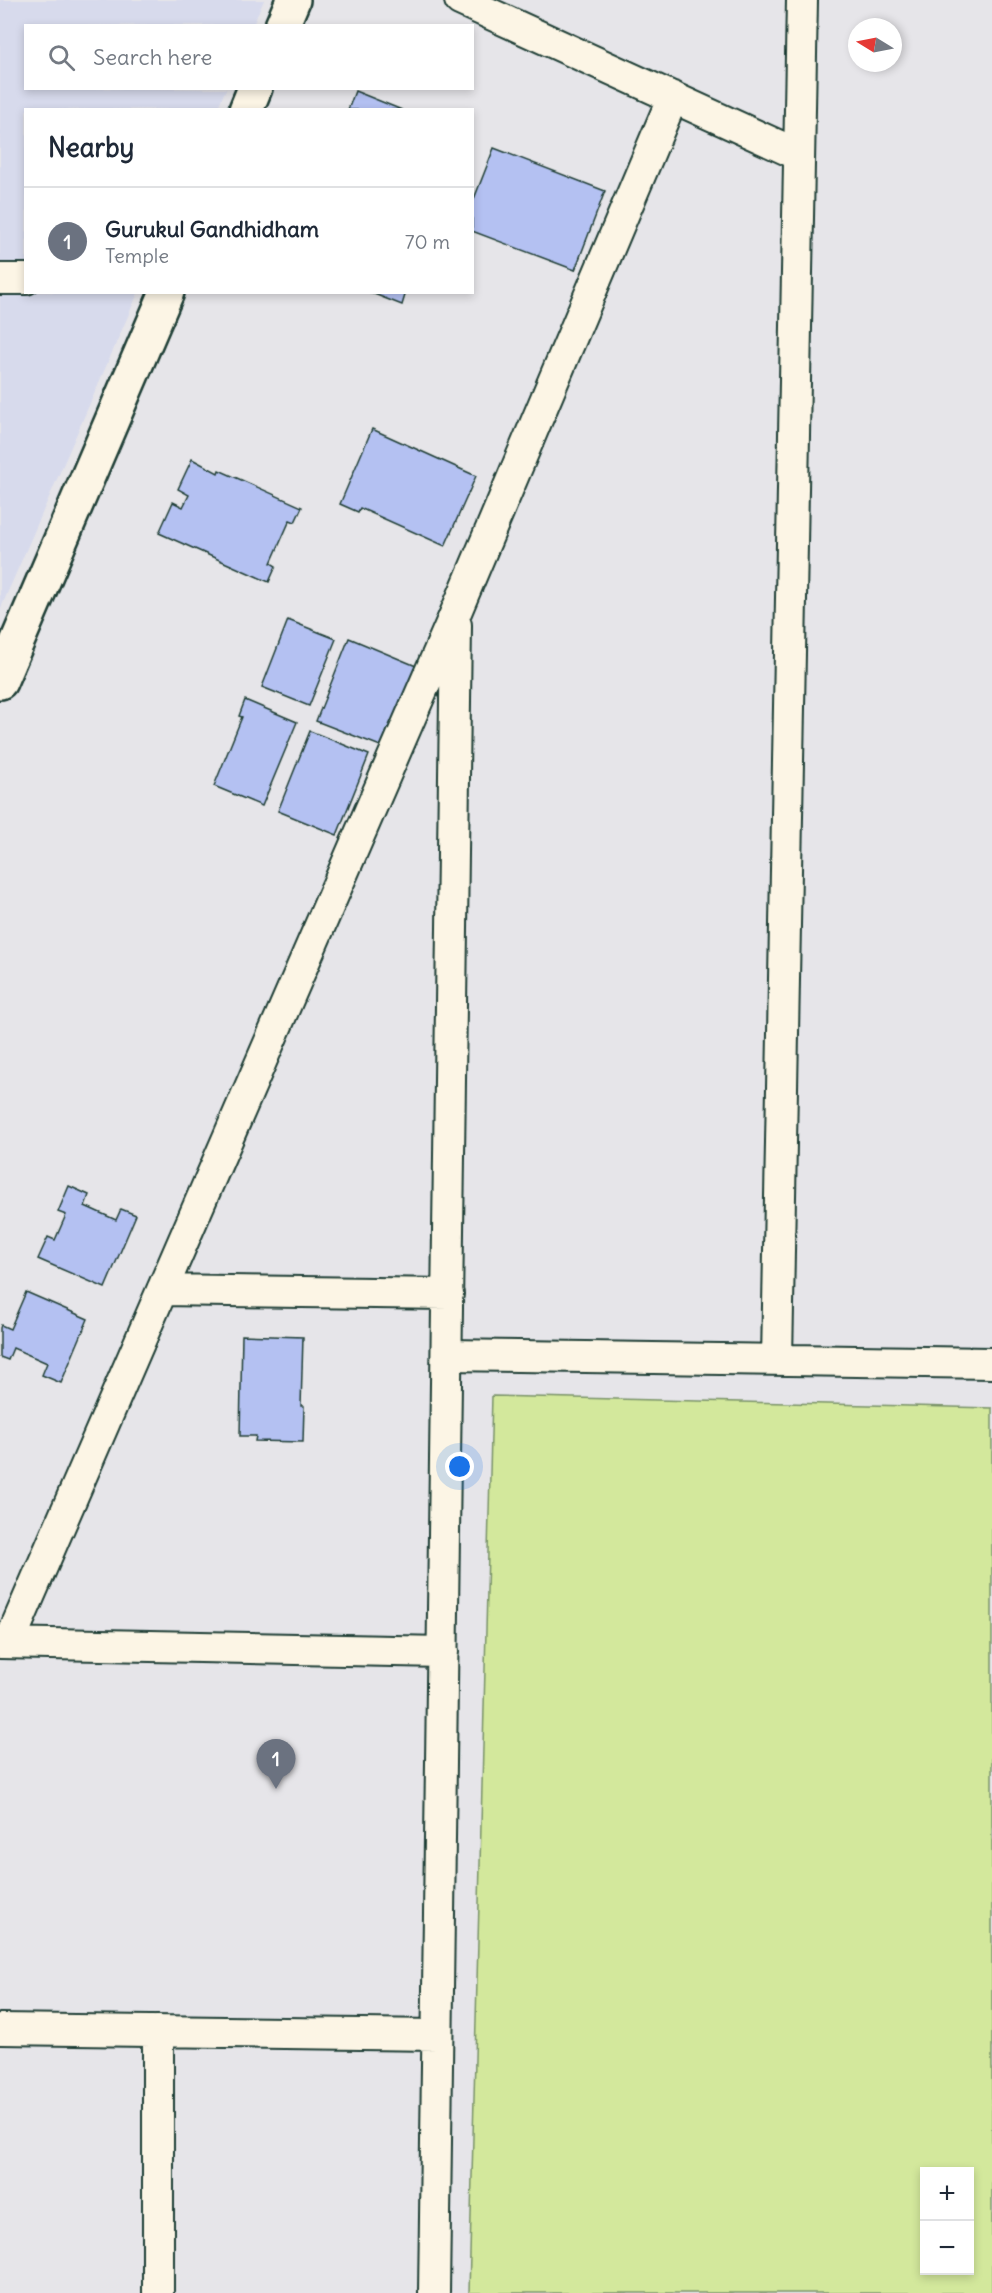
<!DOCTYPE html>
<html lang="en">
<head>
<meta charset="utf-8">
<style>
	body { margin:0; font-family:Delius,sans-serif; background:#f2f2f3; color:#1f2937 }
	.controls { position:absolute; right:18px; bottom:18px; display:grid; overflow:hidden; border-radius:0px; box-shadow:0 3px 9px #0003 }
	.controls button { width:54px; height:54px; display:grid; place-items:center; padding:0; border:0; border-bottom:2px solid #e0e1e3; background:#fff; color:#1f2937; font:30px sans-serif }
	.compass { position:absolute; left:848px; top:18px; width:54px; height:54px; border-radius:50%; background:#fff; box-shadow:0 3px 9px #0003; rotate:280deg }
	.you { position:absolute; left:460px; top:1467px; width:21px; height:21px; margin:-15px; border:4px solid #fff; border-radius:50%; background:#1a73e8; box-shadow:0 0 0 9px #1a73e833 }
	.badge { display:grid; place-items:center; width:39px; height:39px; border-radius:50%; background:#1a73e8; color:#fff; font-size:20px; font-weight:700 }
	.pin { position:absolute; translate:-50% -50px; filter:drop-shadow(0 2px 3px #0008) }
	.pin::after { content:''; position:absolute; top:32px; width:21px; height:18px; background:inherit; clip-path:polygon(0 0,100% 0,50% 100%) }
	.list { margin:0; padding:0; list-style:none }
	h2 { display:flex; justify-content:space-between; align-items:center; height:78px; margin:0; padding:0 24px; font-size:26px }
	h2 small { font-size:20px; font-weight:400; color:#747a83 }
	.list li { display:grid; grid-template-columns:39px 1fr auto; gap:18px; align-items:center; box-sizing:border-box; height:108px; padding:0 24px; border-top:2px solid #e0e1e3 }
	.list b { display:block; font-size:22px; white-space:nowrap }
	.list p { margin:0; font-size:20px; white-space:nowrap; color:#747a83 }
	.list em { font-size:20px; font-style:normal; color:#747a83 }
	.icon { flex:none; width:33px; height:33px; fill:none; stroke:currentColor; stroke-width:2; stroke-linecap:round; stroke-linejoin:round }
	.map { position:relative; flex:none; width:992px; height:2293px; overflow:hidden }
	.search { position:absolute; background:#fff; box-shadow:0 3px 9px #0003; left:24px; top:24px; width:450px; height:66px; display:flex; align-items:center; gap:15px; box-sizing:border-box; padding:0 21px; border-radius:0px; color:#747a83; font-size:22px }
	.panel { position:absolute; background:#fff; box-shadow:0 3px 9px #0003; left:24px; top:108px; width:450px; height:186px; border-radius:0px }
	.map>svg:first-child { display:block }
	.built { fill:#d7daec }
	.green { fill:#d3e89c; stroke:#799268; stroke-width:1.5; fill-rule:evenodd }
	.building { fill:#b4c1f2; stroke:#1f3d34; stroke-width:1.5 }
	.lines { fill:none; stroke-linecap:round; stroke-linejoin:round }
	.street-casing { stroke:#1f3d34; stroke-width:34 }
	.secondary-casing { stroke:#1f3d34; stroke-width:38 }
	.street { stroke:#fcf5e5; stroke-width:30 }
	.secondary { stroke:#fcf5e5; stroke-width:33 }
</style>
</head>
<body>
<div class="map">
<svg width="992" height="2293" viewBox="0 0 992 2293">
	<rect width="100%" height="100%" fill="#e6e5e9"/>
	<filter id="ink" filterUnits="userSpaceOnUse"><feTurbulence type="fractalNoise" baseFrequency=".0167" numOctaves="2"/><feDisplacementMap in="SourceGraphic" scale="12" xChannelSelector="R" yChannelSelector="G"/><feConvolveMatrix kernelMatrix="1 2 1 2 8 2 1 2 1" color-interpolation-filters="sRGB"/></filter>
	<g filter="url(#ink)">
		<path class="built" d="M0,0H264L253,25L26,26V88L226,89L217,109L26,110V292L138,293L0,610Z"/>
		<path class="green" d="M492,1396L992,1408V2293H469ZM924,2172H970V2270H924Z"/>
		<path class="building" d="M355,91L402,110H348Z
			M494,148L605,191L575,270L472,231V204Z
			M369,292H406L402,305Z
			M372,429L476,476L445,546L360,508L358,512L340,504Z
			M192,459L218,473L219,470L302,507L295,522L290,520L271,563L276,566L269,582L159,533L173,502L183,507L189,495L178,489Z
			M288,620L336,639L309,706L262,687Z
			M349,638L416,666L383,747L316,721Z
			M245,700L297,722L262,806L214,786L242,717L239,716Z
			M310,731L369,755L337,835L278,811Z
			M69,1186L89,1195L85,1206L116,1220L121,1209L136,1215L105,1288L38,1259L48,1237L55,1240L66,1215L58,1212Z
			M26,1292L88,1319L61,1383L42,1375L47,1363L13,1348L8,1360L0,1357V1328L1,1325L10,1329Z
			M242,1335L303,1337L301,1406H304L303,1442L255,1441L256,1436H240Z"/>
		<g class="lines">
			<g class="street-casing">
				<path id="street" d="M460,0L799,155
					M0,279H26
					M162,1290L448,1294
					M447,1355L992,1363
					M777,1360L802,0
					M0,1643L443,1652
					M9,1643L456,612L673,97
					M0,2029L437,2035
					M158,2031V2293
					M434,2293L456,625"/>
			</g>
			<g class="secondary-casing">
				<path id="secondary" d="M282,26L293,0
					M246,110L255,88
					M0,682L167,292"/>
			</g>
			<use href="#street" class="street"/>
			<use href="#secondary" class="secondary"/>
		</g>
	</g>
</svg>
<div class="controls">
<button>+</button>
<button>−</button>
</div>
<svg class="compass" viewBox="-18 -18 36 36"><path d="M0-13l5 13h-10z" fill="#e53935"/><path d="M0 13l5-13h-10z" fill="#747a83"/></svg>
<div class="you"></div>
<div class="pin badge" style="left:276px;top:1789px;background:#6b7280">1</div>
<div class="search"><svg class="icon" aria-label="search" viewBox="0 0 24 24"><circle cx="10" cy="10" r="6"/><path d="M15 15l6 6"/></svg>Search here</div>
<section class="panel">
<h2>Nearby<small></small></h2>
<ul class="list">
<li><span class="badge" style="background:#6b7280">1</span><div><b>Gurukul Gandhidham</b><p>Temple</p></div><em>70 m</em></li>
</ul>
</section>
</div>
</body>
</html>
